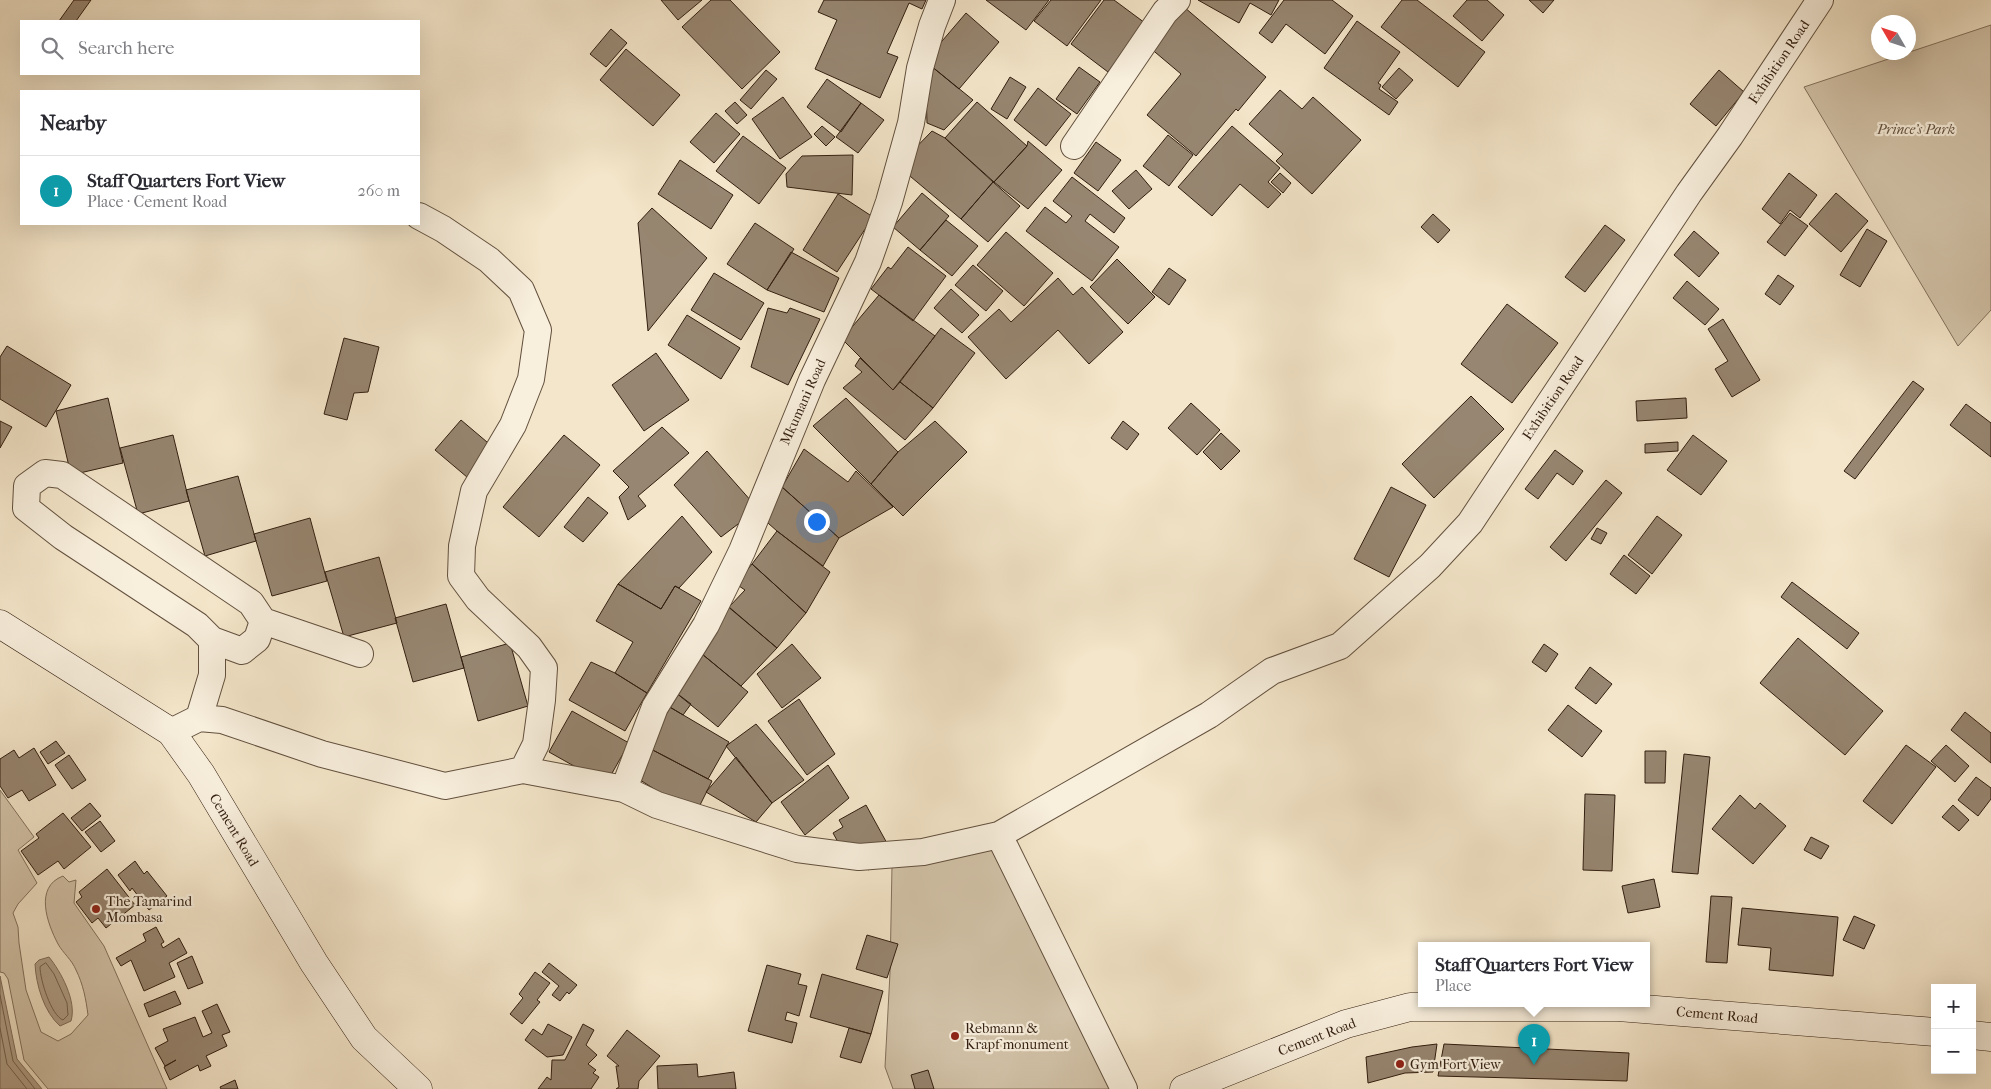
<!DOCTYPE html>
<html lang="en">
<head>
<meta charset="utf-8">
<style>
	body { margin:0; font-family:"IM FELL French Canon",serif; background:#f2f2f3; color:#2b2b33 }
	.controls { position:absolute; right:15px; bottom:15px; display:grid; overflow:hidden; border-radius:0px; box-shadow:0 5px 20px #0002 }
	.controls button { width:45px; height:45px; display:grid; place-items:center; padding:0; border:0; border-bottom:1px solid #e1e1e2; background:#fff; color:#2b2b33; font:25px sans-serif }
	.compass { position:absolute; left:1871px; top:15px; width:45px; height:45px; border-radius:50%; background:#fff; box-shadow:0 5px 20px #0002; rotate:309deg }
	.you { position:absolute; left:816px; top:521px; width:18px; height:18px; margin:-12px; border:4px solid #fff; border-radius:50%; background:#1a73e8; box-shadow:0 0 0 8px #1a73e833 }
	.badge { display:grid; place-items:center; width:32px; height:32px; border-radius:50%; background:#b45309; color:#fff; font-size:16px; font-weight:700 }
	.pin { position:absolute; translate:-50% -41px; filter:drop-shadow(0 1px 2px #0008) }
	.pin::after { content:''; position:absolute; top:26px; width:18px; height:15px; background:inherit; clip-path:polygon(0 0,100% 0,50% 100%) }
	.popup { position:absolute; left:1418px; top:942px; width:232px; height:65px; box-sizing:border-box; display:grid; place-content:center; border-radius:0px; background:#fff; filter:drop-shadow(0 1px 4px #0005); font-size:16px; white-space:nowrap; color:#7c7c81 }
	.popup b { font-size:19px; color:#2b2b33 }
	.popup::after { content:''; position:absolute; left:50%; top:100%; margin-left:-10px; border:10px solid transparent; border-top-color:#fff }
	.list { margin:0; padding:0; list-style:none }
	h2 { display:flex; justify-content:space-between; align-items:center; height:65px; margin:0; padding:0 20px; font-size:21px }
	h2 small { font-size:16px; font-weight:400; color:#7c7c81 }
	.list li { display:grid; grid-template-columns:32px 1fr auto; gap:15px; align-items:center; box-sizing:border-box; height:70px; padding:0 20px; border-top:1px solid #e1e1e2 }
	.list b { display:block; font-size:19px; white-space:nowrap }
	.list p { margin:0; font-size:16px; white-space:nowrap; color:#7c7c81 }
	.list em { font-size:16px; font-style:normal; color:#7c7c81 }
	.icon { flex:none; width:28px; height:28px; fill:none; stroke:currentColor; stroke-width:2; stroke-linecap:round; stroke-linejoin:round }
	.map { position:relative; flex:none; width:1991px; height:1089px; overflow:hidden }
	.search { position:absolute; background:#fff; box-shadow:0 5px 20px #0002; left:20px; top:20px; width:400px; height:55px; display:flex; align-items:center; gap:12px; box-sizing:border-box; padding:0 18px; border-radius:0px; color:#7c7c81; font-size:19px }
	.panel { position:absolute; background:#fff; box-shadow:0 5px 20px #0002; left:20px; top:90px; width:400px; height:135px; border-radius:0px }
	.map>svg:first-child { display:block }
	.green { fill:#d3c4aa; stroke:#82715d }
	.water { fill:#b2a28b; stroke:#7f6d5a }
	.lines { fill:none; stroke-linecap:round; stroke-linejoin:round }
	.shore { stroke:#72604e; stroke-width:1 }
	.building { fill:#978671; stroke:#321e10 }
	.minor-casing { stroke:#62503e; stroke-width:28 }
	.secondary-casing { stroke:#321e10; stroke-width:29 }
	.minor { stroke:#f8efdd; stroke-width:26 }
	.secondary { stroke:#f8efdd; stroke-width:28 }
	.poi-dot { fill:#8f2418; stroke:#f8efdd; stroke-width:2 }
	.labels { text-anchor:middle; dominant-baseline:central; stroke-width:4.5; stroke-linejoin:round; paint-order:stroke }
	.street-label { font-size:14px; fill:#321e10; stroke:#f8efdd }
	.park-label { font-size:14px; font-style:italic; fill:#62503e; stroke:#f8efdd }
	.poi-label { font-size:14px; fill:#321e10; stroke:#f8efdd; text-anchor:start }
</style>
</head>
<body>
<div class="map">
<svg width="1991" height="1089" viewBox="0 0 1991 1089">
	<rect width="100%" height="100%" fill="#f4e6ca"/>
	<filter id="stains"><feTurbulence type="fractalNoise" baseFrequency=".004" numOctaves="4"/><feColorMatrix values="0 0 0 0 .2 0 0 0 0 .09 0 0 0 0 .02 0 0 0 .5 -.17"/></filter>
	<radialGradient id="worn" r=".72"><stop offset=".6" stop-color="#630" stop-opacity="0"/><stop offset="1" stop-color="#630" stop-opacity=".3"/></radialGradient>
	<path class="green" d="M1991,25V310L1958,346L1804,87Z
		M0,790L34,837L18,850L37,883L18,904L13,913L18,927L19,943L26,990L41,1032L58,1041L71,1034L88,1015C86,999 83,984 76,970C72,960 63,953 58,944C47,923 34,887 63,876L69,882L76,880L74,903L104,946L167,1089H48L24,1060L8,979L4,973L0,972Z
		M999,835L1118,1089H893L885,1067L890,973L892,866Z"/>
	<path class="water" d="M49,957C61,972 77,1001 71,1021L60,1026C44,1012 36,985 35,964L39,960Z
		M0,976L17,1059L42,1089H0Z"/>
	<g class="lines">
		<path class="shore" d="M46,963L54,974L67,1003L68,1015L63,1020C51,1015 40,980 40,967Z
			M0,995L13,1061L35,1089
			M0,1028L7,1064L27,1089"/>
	</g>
	<path class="building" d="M74,0H91L76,21H59Z
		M661,0H702L678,20Z
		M711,0H730L780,52L742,89L682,27Z
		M824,0H926L922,9L909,3L887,53L898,57L880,98L815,69L837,20L818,12Z
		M986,0H1049L1026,30Z
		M1051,0H1101L1067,46L1034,21Z
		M1104,0H1114L1145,23L1108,72L1071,44Z
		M1198,0H1279L1271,15L1250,3L1239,23Z
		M1284,0H1332L1353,16L1325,54L1286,24L1272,43L1259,33Z
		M1402,0H1417L1485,52L1458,87L1381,27Z
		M1467,0H1487L1504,15L1482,41L1453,16Z
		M1529,0H1554L1543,13Z
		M1184,7L1266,77L1238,111L1236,109L1196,156L1147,115L1181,74L1149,47Z
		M966,13L999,42L959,89L925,61Z
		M1357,21L1400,52L1378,83L1381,85L1379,89L1398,102L1389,115L1324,68Z
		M611,29L627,43L606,67L590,54Z
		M626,49L680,95L653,126L600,80Z
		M925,61L973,100L944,130L927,123Z
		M1079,67L1100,82L1077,114L1056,99Z
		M1399,68L1413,80L1396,99L1382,87Z
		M766,70L777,79L751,109L740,100Z
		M1719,70L1744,92L1716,126L1690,104Z
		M1010,77L1026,87L1007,119L991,109Z
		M827,79L861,103L841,132L807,107Z
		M1038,88L1071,114L1046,146L1014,120Z
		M1280,90L1302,109L1313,97L1361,140L1312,194L1276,161L1283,154L1249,124Z
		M783,97L812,137L780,159L752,119Z
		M735,102L747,115L737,124L725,111Z
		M977,102L1027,146L994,182L945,138Z
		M861,103L884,120L858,153L836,137Z
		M716,113L740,134L714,163L690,142Z
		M822,126L835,137L826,146L814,134Z
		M1232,126L1280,168L1268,182L1281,194L1268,208L1240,184L1212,216L1178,187Z
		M932,131L945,138L993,182L961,219L898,166Z
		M1168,135L1193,155L1169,186L1143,166Z
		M743,136L786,168L759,204L716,171Z
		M1028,141L1062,170L1028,209L994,182L1027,146Z
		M1096,142L1121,160L1098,191L1074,173Z
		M853,155L852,195L787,187L786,174L802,156Z
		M680,160L733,195L711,229L658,194Z
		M1136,170L1152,189L1129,209L1112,191Z
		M1280,173L1291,183L1283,193L1271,182Z
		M1789,173L1817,195L1800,218L1790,210L1780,224L1762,209Z
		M1072,177L1125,218L1114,233L1090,214L1085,221L1119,247L1092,281L1026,231L1045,207L1066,223L1072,216L1053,201Z
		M993,182L1020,206L988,242L961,219Z
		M922,193L949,216L920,250L893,227Z
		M1836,193L1868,221L1841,252L1809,224Z
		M838,194L873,217L837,272L803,250Z
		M652,208L707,258L648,331L638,223Z
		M1790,213L1808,226L1785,256L1767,242Z
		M1433,214L1450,230L1438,243L1421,227Z
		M946,220L978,246L952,276L920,250Z
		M755,223L794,249L767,290L727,264Z
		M1605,225L1625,240L1585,292L1565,277Z
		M1867,229L1887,241L1860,287L1840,275Z
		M1694,231L1719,253L1699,277L1674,255Z
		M1006,232L1053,273L1024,306L977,265Z
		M908,247L946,276L913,321L871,289L888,267L891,269Z
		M791,252L839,278L824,312L767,290Z
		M1117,259L1155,297L1128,324L1090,287Z
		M973,265L1003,291L986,311L955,285Z
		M1169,268L1186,280L1169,305L1152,292Z
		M714,273L764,303L741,340L691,310Z
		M1778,275L1794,286L1780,305L1765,294Z
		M1058,278L1073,295L1082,287L1123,332L1089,364L1058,330L1006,379L968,337L999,309L1011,322Z
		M1687,281L1719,309L1705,325L1673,298Z
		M951,289L979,315L962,333L934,308Z
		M879,295L935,336L893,390L842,339Z
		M1507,304L1558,343L1512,403L1461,364Z
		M768,308L787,313L790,308L820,319L788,385L751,367Z
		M687,315L740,348L721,379L668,345Z
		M1723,319L1760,380L1732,397L1715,369L1728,361L1708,329Z
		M941,328L975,353L933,408L900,382Z
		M344,338L379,347L368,392L354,393L347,420L324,414Z
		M7,346L71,385L46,427L0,399V357Z
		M656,353L689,400L644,431L612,385Z
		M860,358L893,390L900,382L933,408L905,440L843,388L862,372L855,366Z
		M1913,381L1924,389L1855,479L1844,471Z
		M1471,396L1504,429L1434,498L1402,464Z
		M108,398L123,463L71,475L56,411Z
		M846,398L898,452L871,484L813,426Z
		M1686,398L1687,418L1637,421L1636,401Z
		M1191,403L1220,430L1197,455L1168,428Z
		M1966,404L1991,423V457L1950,425Z
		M461,420L500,453L474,483L435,450Z
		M0,421L12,427L0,448Z
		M935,421L967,452L903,516L871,484L898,452Z
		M1123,421L1139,434L1127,450L1111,438Z
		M662,427L689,453L638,496L646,506L628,520L619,497L629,487L613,471Z
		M1221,433L1240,451L1221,470L1203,452Z
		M173,435L189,501L138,514L120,448Z
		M564,435L600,465L539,537L503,507Z
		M1693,435L1727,461L1701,495L1667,470Z
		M1678,442V451L1645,453V444Z
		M804,449L848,482L856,471L893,507L839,538L782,487Z
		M1555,450L1583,471L1573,485L1557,473L1538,499L1525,489Z
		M707,451L752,502L746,518L721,537L674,485Z
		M238,476L256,541L205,556L186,490Z
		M1606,480L1622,493L1566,561L1550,547Z
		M782,487L839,538L823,566L777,531L760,516Z
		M1391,487L1426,505L1389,577L1354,559Z
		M588,497L608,513L583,542L564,527Z
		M682,516L712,552L679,588L675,586L661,609L618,584Z
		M1657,516L1682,535L1652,574L1628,555Z
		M310,518L327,581L272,596L254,534Z
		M1597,528L1607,533L1601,544L1591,539Z
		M777,531L830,572L806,613L752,564Z
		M1624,555L1650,576L1636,594L1610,574Z
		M379,557L397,623L344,637L325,572Z
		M752,564L806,613L777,648L729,607L745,590L736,584Z
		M1792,582L1859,633L1847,649L1781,597Z
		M618,584L661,609L675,586L701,601L647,693L615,673L633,642L596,621Z
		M446,604L464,668L413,682L395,618Z
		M726,605L777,648L741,686L702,654Z
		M1798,638L1883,711L1845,755L1760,683Z
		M510,643L528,706L478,721L461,657Z
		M792,644L821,678L782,708L757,674Z
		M1544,644L1558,654L1546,672L1532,662Z
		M702,654L748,692L718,727L675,692Z
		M591,662L615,673L647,693L625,731L569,700Z
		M1590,667L1612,684L1596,704L1575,688Z
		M675,692L691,704L683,715L668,706Z
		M799,699L835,754L807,775L768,721Z
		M1568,705L1602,731L1582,757L1548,730Z
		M668,706L729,742L708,779L647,747Z
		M572,711L629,743L606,784L549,752Z
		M1965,712L1991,733V763L1951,730Z
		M756,724L804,780L772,803L726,746Z
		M56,741L65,753L48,764L40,752Z
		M1906,745L1936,767L1892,824L1863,801Z
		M1946,745L1969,766L1955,782L1931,761Z
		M647,747L712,781L700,805L670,799L637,778Z
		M34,748L56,785L29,801L22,790L8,798L0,786V759L14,750L19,758Z
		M1645,751H1666L1665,783H1645Z
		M1684,754L1710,757L1698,874L1672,872Z
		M69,755L86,780L72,789L55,765Z
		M736,757L772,803L756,822L706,792Z
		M828,765L849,798L805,835L781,802Z
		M1976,777L1991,788V799L1978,816L1958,800Z
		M1585,794L1615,795L1612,871L1583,870Z
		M1740,795L1755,809L1760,803L1786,826L1753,864L1712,829Z
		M90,803L101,816L82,831L71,818Z
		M866,805L894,856L868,870L855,847L844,853L833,833L843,827L839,820Z
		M1953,805L1969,820L1959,831L1942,817Z
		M63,813L91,847L64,869L58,861L38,875L21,851L39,838L36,834Z
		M100,821L115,841L101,852L85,832Z
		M1811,837L1829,846L1821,859L1804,850Z
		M135,861L144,874L147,871L167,896L149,910L132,888L130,891L118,875Z
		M107,869L135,905L106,928L98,918L92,923L76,902L82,897L79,892Z
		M1654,879L1660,907L1628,913L1622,886Z
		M1711,896L1732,897L1727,963L1706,962Z
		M1742,908L1838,917L1833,976L1769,970L1771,948L1738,945Z
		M1854,916L1875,925L1864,949L1843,940Z
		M156,927L164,942L161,944L163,948L179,938L187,953L169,963L175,977L144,991L131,960L121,966L116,958L146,941L143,934Z
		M867,935L898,944L887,978L856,969Z
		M192,956L203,983L188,989L177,963Z
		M549,963L577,985L569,994L567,992L560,1001L552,995L559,986L542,972Z
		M767,965L801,974L798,984L807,986L799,1016L787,1012L785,1020L797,1023L792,1043L748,1031Z
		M535,972L550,983L537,1000L540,1002L522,1024L510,1014L523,998L519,994Z
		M822,974L883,991L871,1034L810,1017Z
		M175,991L181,1004L149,1017L144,1004Z
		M217,1004L230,1032L222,1035L227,1046L206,1056L211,1066L200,1071L198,1065L170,1080L164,1067L176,1060L165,1066L155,1048L168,1041L163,1029L195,1017L203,1037L212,1033L202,1011Z
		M548,1024L572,1037L563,1055L547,1057L525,1040L533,1029L542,1035Z
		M583,1024L594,1030L586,1045L597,1055L588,1064L596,1070L593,1073L599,1077L591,1089H538L547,1077L551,1080L552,1060H565Z
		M849,1028L871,1034L861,1063L840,1057Z
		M627,1030L660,1056L639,1081L638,1089H616L619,1087L616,1066H619L607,1056Z
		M1437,1044L1433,1072L1405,1073L1368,1083L1366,1057L1412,1047Z
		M1444,1044L1629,1053L1627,1081L1438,1076Z
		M697,1064L698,1077L734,1072L736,1089H658L657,1066Z
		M928,1070L934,1089H915L911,1075Z
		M235,1080L238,1089H221L220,1087Z"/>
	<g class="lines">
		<g class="minor-casing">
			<path id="minor" d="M1074,146L1165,12L1177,0
				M263,621L360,654
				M199,718L212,675V640L197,625L63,537L26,508L27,486L45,473L62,475L251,603L263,621L257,639L242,651L212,640
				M171,732L199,718L222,720L322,754L445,786L523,770L536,744L542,700L544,668L529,647L478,599L461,576L462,546L474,491L513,425L531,379L538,330L521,290L489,260L443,229L419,216
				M523,770L624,789L657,805L797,849L859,857L923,852L999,835L1124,1089
				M624,789L655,707L706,625L742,551L812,380L868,262L889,202L911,123L920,68L932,26L942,0
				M999,835L1209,715L1272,671L1340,646L1430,566L1470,523L1689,193L1730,136L1820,0"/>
		</g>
		<g class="secondary-casing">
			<path id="secondary" d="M0,624L171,732L201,774L314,963L364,1038L418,1089
				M1972,1035L1991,1037
				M1184,1089L1346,1024L1410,1007H1618L1935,1032"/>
		</g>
		<use href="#minor" class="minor"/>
		<use href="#secondary" class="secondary"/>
	</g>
	<g class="poi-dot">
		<circle cx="96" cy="909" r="5"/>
		<circle cx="955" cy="1036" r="5"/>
		<circle cx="1400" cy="1064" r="5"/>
	</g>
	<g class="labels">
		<g class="street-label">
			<text transform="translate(1779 62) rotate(-56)">Exhibition Road</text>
			<text transform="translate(1553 398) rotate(-56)">Exhibition Road</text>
			<text transform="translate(803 402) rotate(-66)">Mkumani Road</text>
			<text transform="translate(234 830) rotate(59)">Cement Road</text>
			<text transform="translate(1717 1015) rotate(5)">Cement Road</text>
			<text transform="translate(1317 1037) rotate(-21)">Cement Road</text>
		</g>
		<g class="park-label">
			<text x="1916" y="129">Prince's Park</text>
		</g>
		<g class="poi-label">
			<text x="106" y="901">The Tamarind<tspan x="106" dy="16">Mombasa</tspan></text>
			<text x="965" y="1028">Rebmann &amp;<tspan x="965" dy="16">Krapf monument</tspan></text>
			<text x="1410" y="1064">Gym Fort View</text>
		</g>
	</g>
	<rect width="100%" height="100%" filter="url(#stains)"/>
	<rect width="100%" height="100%" fill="url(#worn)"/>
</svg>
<div class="controls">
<button>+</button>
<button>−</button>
</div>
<svg class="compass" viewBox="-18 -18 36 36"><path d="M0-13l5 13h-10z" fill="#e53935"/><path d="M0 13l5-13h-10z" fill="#7c7c81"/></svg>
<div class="you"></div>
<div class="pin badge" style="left:1534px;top:1065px;background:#0f9aa8">1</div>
<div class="popup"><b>Staff Quarters Fort View</b>Place</div>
<div class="search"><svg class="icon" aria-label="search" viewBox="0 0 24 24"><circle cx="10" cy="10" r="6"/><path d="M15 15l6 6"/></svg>Search here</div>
<section class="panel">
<h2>Nearby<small></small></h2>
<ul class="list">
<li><span class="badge" style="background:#0f9aa8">1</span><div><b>Staff Quarters Fort View</b><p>Place · Cement Road</p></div><em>260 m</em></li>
</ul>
</section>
</div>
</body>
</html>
